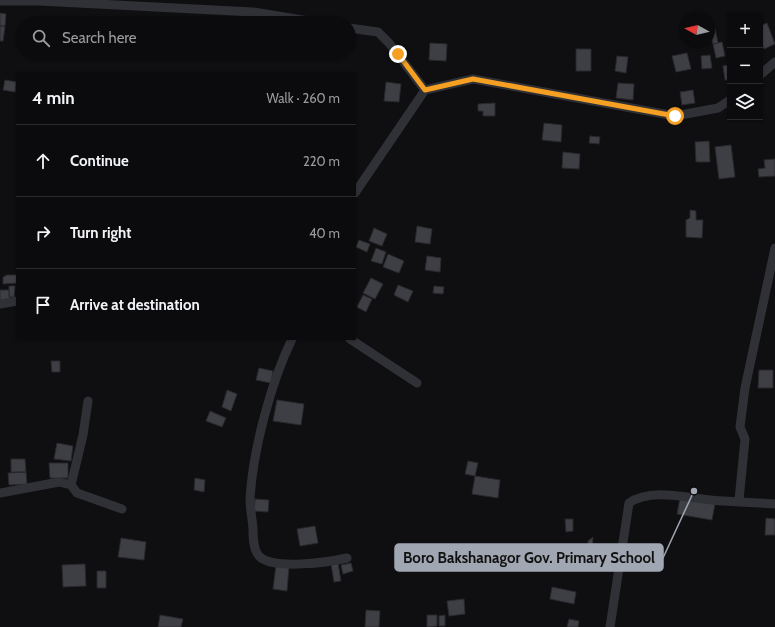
<!DOCTYPE html>
<html lang="en">
<head>
<meta charset="utf-8">
<style>
	body { margin:0; font-family:Cabin,sans-serif; background:#141416; color:#f1f3f6 }
	.controls { position:absolute; right:12px; top:12px; display:grid; overflow:hidden; border-radius:0px; box-shadow:0 1px 3px #0004 }
	.controls button { width:36px; height:36px; display:grid; place-items:center; padding:0; border:0; border-bottom:1px solid #2b2b2e; background:#0b0b0d; color:#f1f3f6; font:20px sans-serif }
	.compass { position:absolute; left:679px; top:12px; width:36px; height:36px; border-radius:50%; background:#0b0b0d; box-shadow:0 1px 3px #0004; rotate:278deg }
	.stop { position:absolute; width:12px; height:12px; margin:-9px; border:3px solid #f5a023; border-radius:50%; background:#fff }
	.stop.end { background:#f5a023; border-color:#fff; box-shadow:0 1px 4px #0008 }
	.list { margin:0; padding:0; list-style:none }
	h2 { display:flex; justify-content:space-between; align-items:center; height:52px; margin:0; padding:0 16px; font-size:17px }
	h2 small { font-size:13px; font-weight:400; color:#9a9b9d }
	.list li { display:grid; grid-template-columns:26px 1fr auto; gap:12px; align-items:center; box-sizing:border-box; height:72px; padding:0 16px; border-top:1px solid #2b2b2e }
	.list b { display:block; font-size:15px; white-space:nowrap }
	.list em { font-size:13px; font-style:normal; color:#9a9b9d }
	.icon { flex:none; width:22px; height:22px; fill:none; stroke:currentColor; stroke-width:2; stroke-linecap:round; stroke-linejoin:round }
	.map { position:relative; flex:none; width:775px; height:627px; overflow:hidden }
	.search { position:absolute; background:#0b0b0d; box-shadow:0 1px 3px #0004; left:16px; top:16px; width:340px; height:44px; display:flex; align-items:center; gap:10px; box-sizing:border-box; padding:0 14px; border-radius:22px; color:#9a9b9d; font-size:15px }
	.panel { position:absolute; background:#0b0b0d; box-shadow:0 1px 3px #0004; left:16px; top:72px; width:340px; height:268px; border-radius:0px }
	.map>svg:first-child { display:block }
	.building { fill:#3e3f44; stroke:#29292d }
	.lines { fill:none; stroke-linecap:round; stroke-linejoin:round }
	.minor { stroke:#303136; stroke-width:9 }
	.route { stroke:#f5a023; stroke-width:5 }
	.leader { fill:none; stroke:#a0a7b2; stroke-width:1.5 }
	.callout-dot { fill:#a0a7b2; stroke:#0a0a0b; stroke-width:1.5 }
	.callout { fill:#a0a7b2; stroke:#a0a7b2; stroke-width:1.5 }
	.callout-label { font-size:15px; text-anchor:middle; font-weight:bold; fill:#111 }
</style>
</head>
<body>
<div class="map">
<svg width="775" height="627" viewBox="0 0 775 627">
	<rect width="100%" height="100%" fill="#0f0f11"/>
	<path class="building" d="M0,13L6,14L5,26H0Z
		M767,23L775,44L764,49L760,40V26Z
		M0,26H5L3,41H0Z
		M715,28L718,43L713,44L709,30Z
		M722,42L725,56L716,58L713,44Z
		M430,43L447,44L446,61L429,60Z
		M576,49H591V71H576Z
		M687,53L691,69L676,72L672,56Z
		M710,55L712,68L702,69L701,56Z
		M617,56L628,57L626,73L615,71Z
		M730,65V80H725L723,66Z
		M5,80L16,82L15,92L3,90Z
		M386,82L401,84L399,102L384,101Z
		M618,83L634,84L633,100L616,98Z
		M693,90L695,103L682,105L680,92Z
		M495,103V116H483V111H478V104Z
		M544,123L562,125L561,142L542,140Z
		M590,136L600,137L599,144L589,143Z
		M709,141L710,162H696L695,142Z
		M731,145L735,177L719,179L715,147Z
		M563,152L580,154L579,169L562,168Z
		M775,159V176L759,177L758,169L765,168L764,160Z
		M690,210L696,211V220H703L702,238L686,237V220L690,218Z
		M417,226L432,229L430,244L415,242Z
		M374,228L387,234L382,246L369,241Z
		M359,240L370,244L367,252L356,247Z
		M376,248L386,252L382,264L371,261Z
		M388,254L404,261L399,273L383,267Z
		M427,256L441,258L440,272L425,270Z
		M7,275H17V283L3,284V277Z
		M371,278L383,284L375,299L363,293Z
		M398,285L413,291L408,302L394,295Z
		M9,286H15L14,297H9Z
		M434,286L444,287L443,294L433,293Z
		M0,290H9L10,299L0,300Z
		M363,295L372,299L366,312L357,307Z
		M51,361H60V372H52Z
		M259,368L273,371L271,383L256,380Z
		M759,370H773V388H758Z
		M227,390L237,394L231,411L222,407Z
		M277,400L304,404L301,425L273,421Z
		M210,411L226,418L222,427L206,421Z
		M57,443L73,446L71,461L54,459Z
		M11,459H25L26,472H11Z
		M468,461L478,463L475,476L465,474Z
		M49,463H68V478H50Z
		M26,472L27,484L9,485L8,473Z
		M475,476L500,480L498,498L472,494Z
		M195,478L205,480L204,492L194,490Z
		M680,498L715,504L712,520L677,514Z
		M255,499L269,500L268,512L254,511Z
		M766,518L775,519V535H765Z
		M565,519H573V531L566,532Z
		M315,526L318,543L300,546L297,529Z
		M593,537L592,552L588,549V541Z
		M121,538L146,542L144,560L118,557Z
		M338,563L341,581L334,582L331,564Z
		M351,563L353,571L343,574L341,565Z
		M85,564L86,586L63,587L62,565Z
		M276,565L289,566L287,591L273,589Z
		M97,571H106V588H97Z
		M552,587L576,592L574,604L550,599Z
		M464,599L465,614L449,616L447,601Z
		M366,610L380,611L379,627H365Z
		M160,615L183,619L181,627H158Z
		M427,615H437V626L427,627Z
		M445,615V626H439V616Z
		M569,619L579,621L578,627H567Z"/>
	<g class="lines">
		<path class="minor" d="M0,1H39L253,12L321,23
			M349,28L378,32L389,43L425,90L473,79L675,116L718,108L730,100
			M760,75L775,62
			M355,193L425,90
			M0,304L17,301
			M292,339C271,382 253,450 250,498C250,508 252,518 253,528C253,537 253,551 260,557C275,570 329,562 347,558
			M350,339L417,383
			M71,485L83,435L88,401
			M0,493L59,482L71,485L77,493L122,509
			M739,500L745,439L740,427L745,388L775,248
			M610,627L629,503C652,486 695,500 723,501C740,502 758,503 775,504"/>
	</g>
	<g class="lines">
		<path class="route" d="M398,54L425,90L473,79L675,116"/>
	</g>
	<path class="leader" d="M694 491L663 558"/>
	<circle class="callout-dot" cx="694" cy="491" r="4"/>
	<rect class="callout" x="395" y="544" width="268" height="27" rx="4"/>
	<g class="callout-label">
		<text x="529" y="563">Boro Bakshanagor Gov. Primary School</text>
	</g>
</svg>
<div class="controls">
<button>+</button>
<button>−</button>
<button><svg class="icon" aria-label="layers" viewBox="0 0 24 24"><path d="M12 4l9 5-9 5-9-5zM3 14l9 5 9-5"/></svg></button>
</div>
<svg class="compass" viewBox="-18 -18 36 36"><path d="M0-13l5 13h-10z" fill="#e53935"/><path d="M0 13l5-13h-10z" fill="#9a9b9d"/></svg>
<div class="stop" style="left:675px;top:116px"></div>
<div class="stop end" style="left:398px;top:54px"></div>
<div class="search"><svg class="icon" aria-label="search" viewBox="0 0 24 24"><circle cx="10" cy="10" r="6"/><path d="M15 15l6 6"/></svg>Search here</div>
<section class="panel">
<h2>4 min<small>Walk · 260 m</small></h2>
<ul class="list">
<li><svg class="icon" aria-label="ahead" viewBox="0 0 24 24"><path d="M12 20V5M6 11l6-6 6 6"/></svg><div><b>Continue</b></div><em>220 m</em></li>
<li><svg class="icon" aria-label="right" viewBox="0 0 24 24"><path d="M7 20v-9h11M14 6l5 5-5 5"/></svg><div><b>Turn right</b></div><em>40 m</em></li>
<li><svg class="icon" aria-label="arrive" viewBox="0 0 24 24"><path d="M6 21V4h12l-3 4 3 4H6"/></svg><div><b>Arrive at destination</b></div></li>
</ul>
</section>
</div>
</body>
</html>
